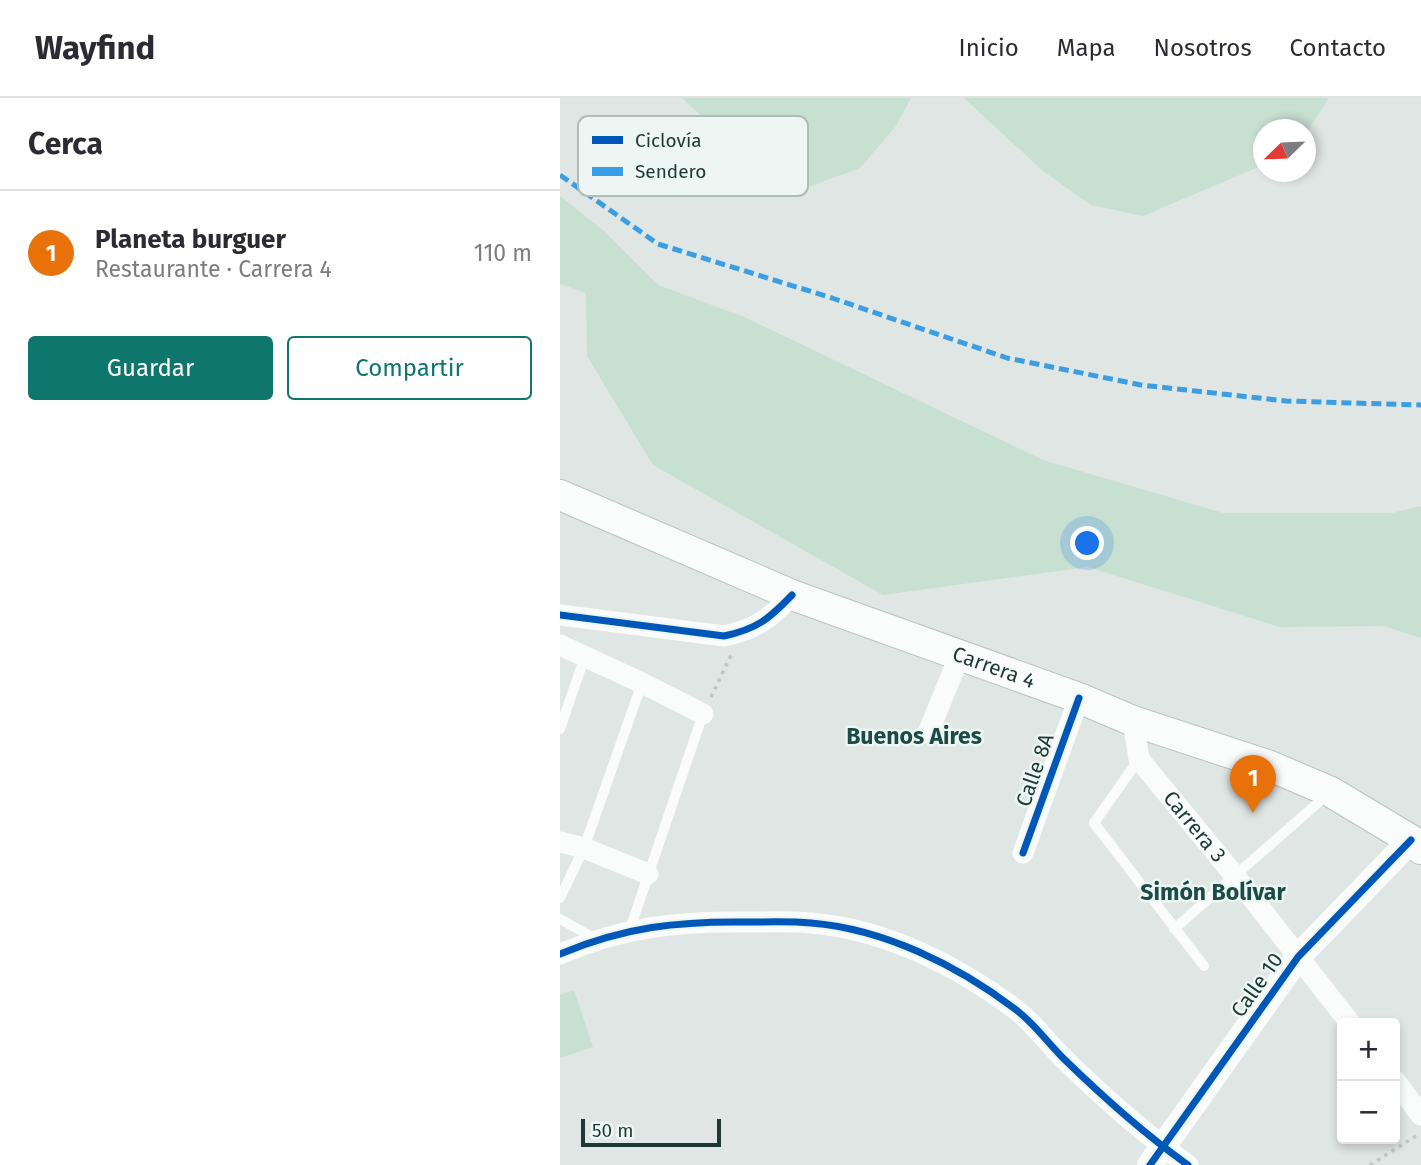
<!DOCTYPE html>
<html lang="es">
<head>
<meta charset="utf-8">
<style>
	body { margin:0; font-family:"Fira Sans",sans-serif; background:#f7f7f7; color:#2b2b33 }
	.controls { position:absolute; right:21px; bottom:21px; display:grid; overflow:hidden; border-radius:7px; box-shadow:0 4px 10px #0003 }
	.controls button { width:63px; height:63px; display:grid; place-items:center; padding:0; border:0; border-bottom:2px solid #e1e1e2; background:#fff; color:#2b2b33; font:35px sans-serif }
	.compass { position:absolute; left:693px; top:21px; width:63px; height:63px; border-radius:50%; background:#fff; box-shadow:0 4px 10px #0003; rotate:247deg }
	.scale { position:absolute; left:21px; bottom:18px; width:140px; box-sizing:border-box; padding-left:7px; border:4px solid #1e3935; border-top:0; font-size:19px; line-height:24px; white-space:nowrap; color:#1e3935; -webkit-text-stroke:5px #edf6f3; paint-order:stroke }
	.you { position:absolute; left:528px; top:446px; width:24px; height:24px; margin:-18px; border:5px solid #fff; border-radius:50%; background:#1a73e8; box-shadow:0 0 0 10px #1a73e833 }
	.badge { display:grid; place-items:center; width:46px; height:46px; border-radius:50%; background:#0f766e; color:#fff; font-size:23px; font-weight:700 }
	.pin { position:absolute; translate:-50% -58px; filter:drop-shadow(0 2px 4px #0008) }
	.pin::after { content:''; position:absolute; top:37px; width:24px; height:21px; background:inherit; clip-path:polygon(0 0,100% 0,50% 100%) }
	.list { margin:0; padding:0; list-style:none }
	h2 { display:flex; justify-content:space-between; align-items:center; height:91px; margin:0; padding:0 28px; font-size:30px }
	h2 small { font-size:23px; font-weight:400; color:#7c7c81 }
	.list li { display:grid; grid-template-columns:46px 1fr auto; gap:21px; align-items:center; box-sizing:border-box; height:126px; padding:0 28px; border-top:2px solid #e1e1e2 }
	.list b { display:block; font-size:26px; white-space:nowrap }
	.list p { margin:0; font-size:23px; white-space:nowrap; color:#7c7c81 }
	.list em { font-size:23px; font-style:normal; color:#7c7c81 }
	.actions { display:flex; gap:14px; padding:21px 28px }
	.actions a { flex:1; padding:16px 0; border:2px solid #0f766e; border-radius:7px; text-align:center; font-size:24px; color:#0f766e }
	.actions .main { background:#0f766e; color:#fff }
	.map { position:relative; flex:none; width:861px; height:1067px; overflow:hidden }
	header { display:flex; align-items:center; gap:42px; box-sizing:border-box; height:98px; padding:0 35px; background:#fff; border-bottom:2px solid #e1e1e2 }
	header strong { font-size:33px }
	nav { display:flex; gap:38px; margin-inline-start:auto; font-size:24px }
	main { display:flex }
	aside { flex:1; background:#fff }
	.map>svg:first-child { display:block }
	.green { fill:#c7e0d2 }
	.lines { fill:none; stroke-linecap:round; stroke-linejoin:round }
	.secondary-casing { stroke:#b9c3c0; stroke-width:32 }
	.path { stroke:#bec7c6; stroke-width:3.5; stroke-dasharray:3.5 5; stroke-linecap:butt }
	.service { stroke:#fafbfb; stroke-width:10 }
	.minor { stroke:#fafbfb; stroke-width:21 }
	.tertiary { stroke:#fafbfb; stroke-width:26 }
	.secondary { stroke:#fafbfb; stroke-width:30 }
	.quiet { stroke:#3c9ee2; stroke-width:5; stroke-dasharray:10 5; stroke-linecap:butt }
	.cycleway-casing { stroke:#edf6f3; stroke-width:11 }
	.cycleway { stroke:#0057b8; stroke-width:7 }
	.labels { text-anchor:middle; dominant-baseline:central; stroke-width:5; stroke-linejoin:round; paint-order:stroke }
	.street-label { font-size:21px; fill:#1e3935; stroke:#edf6f3 }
	.neighbourhood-label { font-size:23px; font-weight:bold; fill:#1a4b46; stroke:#edf6f3 }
	.key { fill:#edf6f3; stroke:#afbdba; stroke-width:2 }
	.key-label { font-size:19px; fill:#1e3935 }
</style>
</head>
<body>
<header>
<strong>Wayfind</strong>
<nav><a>Inicio</a><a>Mapa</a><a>Nosotros</a><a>Contacto</a></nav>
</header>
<main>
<aside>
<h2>Cerca<small></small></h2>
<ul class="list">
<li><span class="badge" style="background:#e8710a">1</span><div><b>Planeta burguer</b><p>Restaurante · Carrera 4</p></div><em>110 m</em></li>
</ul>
<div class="actions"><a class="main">Guardar</a><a>Compartir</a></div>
</aside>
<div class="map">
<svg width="861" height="1067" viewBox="0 0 861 1067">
	<rect width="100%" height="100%" fill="#dfe6e4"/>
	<path class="green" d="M122,0H351L336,28L300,70L234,94L176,50Z
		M404,0H769L746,35V32H704L703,67L583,118L531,107L483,73Z
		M0,98L43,132L98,187L184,219L483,362L663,415H832L861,408V540L824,528L720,529L528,469L323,497L93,367L27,258L26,195L0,186Z
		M14,892L33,949L0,960V897Z"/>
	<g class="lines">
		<g class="secondary-casing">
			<g id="secondary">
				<path id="s2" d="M0,397L232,497L519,600L573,623L710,668L771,694L851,742L861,751"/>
			</g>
		</g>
		<path class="path" d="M151,599L172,555
			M810,1067L859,1036"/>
		<path class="service" d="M0,631L25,558
			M579,661L534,725L644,868
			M0,800L24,750L82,585
			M0,821L36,841
			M70,831L143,616
			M614,831L768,696"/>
		<g class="minor">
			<path d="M0,517L164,538C197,531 209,521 232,497"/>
			<path d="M0,547L82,585L143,616"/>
			<path id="s1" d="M573,623L579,661L675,778L790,925"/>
			<path d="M368,635L399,559"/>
			<path d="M0,744L24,750L88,776"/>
			<path d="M463,755L519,600"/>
			<path d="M0,856C64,829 118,823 187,824C208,824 230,823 251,825C324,831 397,867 455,911C474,925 486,943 503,960C542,998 583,1035 628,1067"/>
			<path d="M835,983L861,1017"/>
		</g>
		<path class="tertiary" d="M590,1067L738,859L851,742"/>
		<use href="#secondary" class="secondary"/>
		<path class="quiet" d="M0,77L98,146L272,200L447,260L581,287L726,303L861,307"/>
		<g class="cycleway-casing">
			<path id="cycleway" d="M0,517L164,538C197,531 209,521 232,497
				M463,755L519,600
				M0,856C64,829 118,823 187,824C208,824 230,823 251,825C324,831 397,867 455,911C474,925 486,943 503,960C542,998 583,1035 628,1067
				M590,1067L738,859L851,742"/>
		</g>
		<use href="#cycleway" class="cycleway"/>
	</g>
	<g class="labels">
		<g class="street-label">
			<text stroke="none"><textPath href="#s2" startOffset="467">Carrera 4</textPath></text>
			<text transform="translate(475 672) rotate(-71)">Calle 8A</text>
			<text stroke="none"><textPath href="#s1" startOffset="126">Carrera 3</textPath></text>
			<text transform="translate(697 887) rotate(-55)">Calle 10</text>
		</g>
		<g class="neighbourhood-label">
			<text x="354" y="638">Buenos Aires</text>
			<text x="653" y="794">Simón Bolívar</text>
		</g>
	</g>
	<rect x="18" y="18" width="230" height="80" rx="10" class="key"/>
	<rect x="32" y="38" width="31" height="8" fill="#0057b8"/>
	<rect x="32" y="69" width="31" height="9" fill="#3c9ee2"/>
	<g class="key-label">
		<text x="75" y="49">Ciclovía</text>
		<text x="75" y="80">Sendero</text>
	</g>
</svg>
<div class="controls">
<button>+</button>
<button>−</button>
</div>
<svg class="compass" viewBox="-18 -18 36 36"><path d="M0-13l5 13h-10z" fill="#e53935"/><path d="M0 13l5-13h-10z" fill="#7c7c81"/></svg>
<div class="scale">50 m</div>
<div class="you"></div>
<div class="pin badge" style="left:693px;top:715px;background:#e8710a">1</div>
</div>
</main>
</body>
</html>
